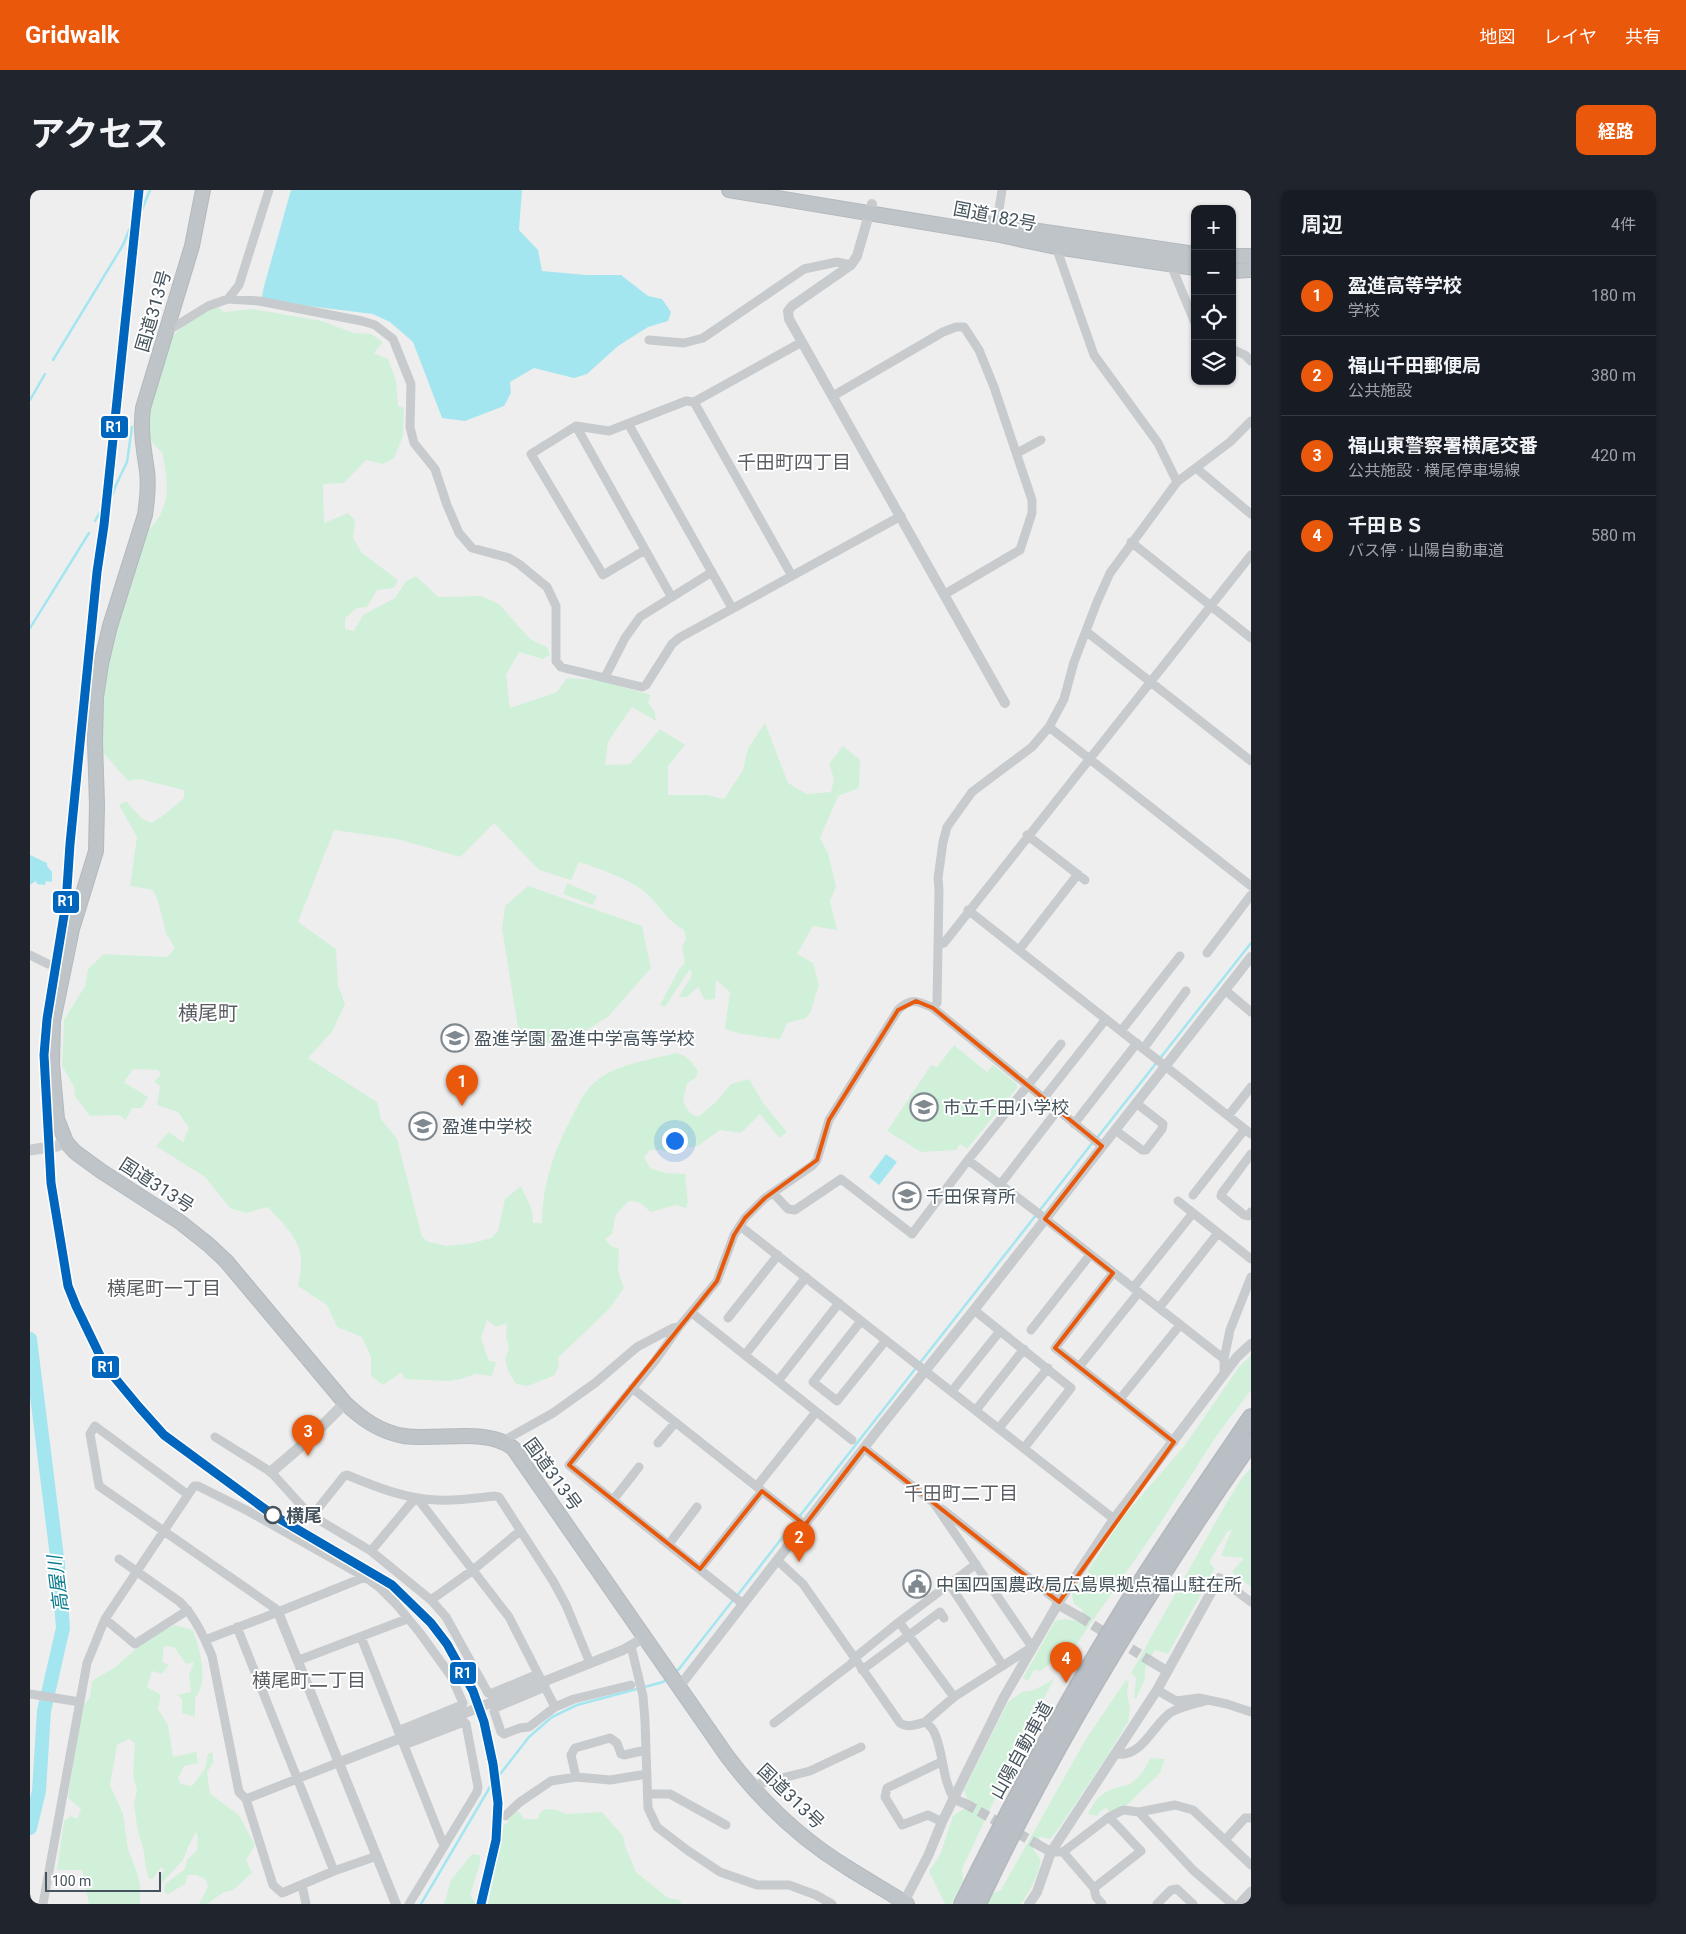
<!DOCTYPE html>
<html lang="ja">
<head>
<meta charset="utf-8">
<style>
	body { margin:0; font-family:Roboto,"Noto Sans JP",sans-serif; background:#20242c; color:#f1f3f6 }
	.controls { position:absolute; right:15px; top:15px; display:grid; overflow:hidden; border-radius:10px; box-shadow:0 1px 4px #0004 }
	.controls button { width:45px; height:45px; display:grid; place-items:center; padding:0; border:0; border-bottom:1px solid #363941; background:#171b24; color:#f1f3f6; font:25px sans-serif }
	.scale { position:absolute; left:15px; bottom:12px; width:116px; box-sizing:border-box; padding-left:5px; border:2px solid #45535c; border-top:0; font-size:14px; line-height:18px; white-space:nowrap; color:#45535c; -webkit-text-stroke:4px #fff; paint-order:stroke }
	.you { position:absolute; left:644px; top:950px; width:18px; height:18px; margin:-12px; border:4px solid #fff; border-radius:50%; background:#1a73e8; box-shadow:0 0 0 8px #1a73e833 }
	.badge { display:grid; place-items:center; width:32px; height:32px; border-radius:50%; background:#ea580c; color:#fff; font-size:16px; font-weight:700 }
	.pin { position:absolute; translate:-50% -41px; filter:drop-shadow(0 1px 2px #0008) }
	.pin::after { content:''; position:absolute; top:26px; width:18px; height:15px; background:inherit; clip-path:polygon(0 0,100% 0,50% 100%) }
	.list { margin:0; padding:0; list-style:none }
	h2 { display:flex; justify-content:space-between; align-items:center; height:65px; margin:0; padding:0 20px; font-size:21px }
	h2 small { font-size:16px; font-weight:400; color:#9ea1a6 }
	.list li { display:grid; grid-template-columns:32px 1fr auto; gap:15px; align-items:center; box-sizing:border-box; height:80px; padding:0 20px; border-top:1px solid #363941 }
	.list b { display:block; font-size:19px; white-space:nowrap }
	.list p { margin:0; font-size:16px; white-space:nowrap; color:#9ea1a6 }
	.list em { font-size:16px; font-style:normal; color:#9ea1a6 }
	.icon { flex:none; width:28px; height:28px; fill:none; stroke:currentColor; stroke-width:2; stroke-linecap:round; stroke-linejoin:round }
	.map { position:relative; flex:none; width:1221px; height:1714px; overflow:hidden; border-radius:10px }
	header { display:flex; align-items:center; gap:30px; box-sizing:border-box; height:70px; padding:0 25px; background:#ea580c; color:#fff }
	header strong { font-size:24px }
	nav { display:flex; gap:28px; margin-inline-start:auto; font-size:18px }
	.intro { display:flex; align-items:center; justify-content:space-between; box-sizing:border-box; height:120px; padding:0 30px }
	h1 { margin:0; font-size:35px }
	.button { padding:12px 22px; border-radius:10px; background:#ea580c; color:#fff; font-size:18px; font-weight:700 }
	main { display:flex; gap:30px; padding:0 30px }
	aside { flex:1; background:#171b24; border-radius:10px; box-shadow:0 1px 4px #0004 }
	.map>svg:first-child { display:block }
	.green { fill:#d1f0da }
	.water { fill:#a4e6ef }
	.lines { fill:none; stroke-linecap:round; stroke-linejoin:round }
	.stream { stroke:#a4e6ef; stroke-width:2.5 }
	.river { stroke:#a4e6ef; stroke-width:14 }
	.tertiary-tunnel { stroke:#c4c7ca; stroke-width:10; stroke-dasharray:10 5; stroke-linecap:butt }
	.trunk-casing { stroke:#b3b9be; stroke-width:16 }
	.motorway-casing { stroke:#b3b9be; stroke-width:18 }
	.minor { stroke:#c8cbcd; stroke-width:9 }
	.tertiary { stroke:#c8cbcd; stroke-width:10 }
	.secondary { stroke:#c8ccce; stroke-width:11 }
	.trunk { stroke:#bec4c8; stroke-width:14 }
	.motorway { stroke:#b9bfc4; stroke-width:15 }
	.rail-1-casing { stroke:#fff; stroke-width:12 }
	.rail-1 { stroke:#0065bd; stroke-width:9 }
	.marked { fill:none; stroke:#e8590c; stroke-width:4; stroke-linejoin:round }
	.stop-dot { fill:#fff; stroke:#45535c; stroke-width:2.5 }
	.labels { text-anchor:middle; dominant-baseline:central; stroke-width:4; stroke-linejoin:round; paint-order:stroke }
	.street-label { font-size:18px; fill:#45535c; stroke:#fff }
	.poi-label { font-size:18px; fill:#45535c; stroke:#fff; text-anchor:start }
	.stop-label { font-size:18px; font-weight:bold; fill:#45535c; stroke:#fff; text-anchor:start }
	.neighbourhood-label { font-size:19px; fill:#5a5e63; stroke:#fff }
	.water-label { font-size:19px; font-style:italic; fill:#087d8f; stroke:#fff }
	.quarter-label { font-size:20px; fill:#5a5e63; stroke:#fff }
	.line-badge { stroke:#fff; stroke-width:2 }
	.badge-label { font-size:14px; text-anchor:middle; font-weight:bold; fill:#fff }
</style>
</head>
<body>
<header>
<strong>Gridwalk</strong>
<nav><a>地図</a><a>レイヤ</a><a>共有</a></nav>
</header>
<div class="intro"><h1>アクセス</h1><a class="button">経路</a></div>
<main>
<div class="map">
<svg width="1221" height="1714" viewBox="0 0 1221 1714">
	<rect width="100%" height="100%" fill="#efeeee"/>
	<path class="green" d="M187,116L194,122L223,119L292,131L324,143L341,144L353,152L344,163L358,169L366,191L368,216L374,218L373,246L364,268L353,274L336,270L314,293L293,294L294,333L318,323L325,330L323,348L332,363L368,390L364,398L347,400L337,417L327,418L315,428V439L324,441L333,425L365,408L376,391L386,386L408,407L451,406L469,414L500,449L517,457L520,465L513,469L489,462L476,485L480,518L527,502L537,488L569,490L621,505L618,512L625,522L626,531L602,517L578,552L575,575L600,574L630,539L655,555L638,576V605H677L694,609L713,580L718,558L735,533L758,593L777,604L801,602L804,589L799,574L813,556L830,570L829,598L808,606L790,648L798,663L806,697L800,711L807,740L783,736L767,764L783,773L789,795L780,823L776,828L757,833L750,849L712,844L695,839L700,802L686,790L685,809L675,810L668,797L657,807H649L662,785L660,779L635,817L630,815L649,779L655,773L652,757L656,749L654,740C638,732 629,715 616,703C602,690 568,678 549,672L541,690L509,680L464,633L430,667L367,649L304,640L268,732L306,759L308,795L315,814L302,842L278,868L347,912L351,929L367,949L392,1047L399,1052L417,1056L443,1053L461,1048L468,1041L475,1009L491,996L502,1020L503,1033H512C512,998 523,962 540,931C551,910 556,894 580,882C600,872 624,869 646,863C657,865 662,872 668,881L666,888L657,893L653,912L660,923L668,927L686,912L701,894L719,889L733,913L757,942L749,948L730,924L711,943L690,940L668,956L652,958L643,965L632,960H620L614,967L620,978L635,983L655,984L658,1012L656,1018L645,1015L621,1022L609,1012L599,1011L586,1024L582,1044L575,1049L581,1056L589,1059L588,1081L594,1098L579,1119L528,1168L529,1175L525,1185L498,1196L486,1194L478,1181L475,1169L479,1159L476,1146L477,1133L466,1137L457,1130L451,1148L459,1171L466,1172L462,1186L445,1184L431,1189L418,1191L374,1189L372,1182L353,1195L341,1186V1167L332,1147L307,1137L297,1115L268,1096C269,1088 272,1078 271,1069C270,1048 251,1032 238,1017L216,1023L200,1018L175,987L126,956L139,942L153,952L159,938L148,922L127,915L130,896L124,892L131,884L128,880L103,879L94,892L118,907L112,918H102L96,930L89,925L60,926L45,906L44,897L32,876L34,830L55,796L58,779L74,764L137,767L145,758L136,743L128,711L123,700L100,696L107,647L89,615L96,611L112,629L122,633L134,625L154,608V600L109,589L98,591L70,559V489L116,343C142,317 139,296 132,262C105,244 122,203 130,178C133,169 135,157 141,149C151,134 171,124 187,116Z
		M537,693L567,706L563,715L533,704Z
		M498,696L612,736L621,778L578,827L530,856L489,844L472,739L475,716Z
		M924,855L957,882L963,875L986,893L987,898L937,959L930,954L926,960L891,962L857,941L901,875L907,877Z
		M1221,1165V1200L1187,1245L1129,1335L1032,1475L1023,1471L1011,1481L1004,1480L998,1491L993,1488L1025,1431L1035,1429L1048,1431L1053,1423L1052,1419L1044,1414L1042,1405L1093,1327L1155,1255L1209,1177Z
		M1221,1278V1397L1202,1382L1214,1368L1191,1366L1202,1339L1197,1342L1179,1372L1185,1379L1138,1464L1125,1460L1115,1478V1488L1106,1509L1104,1508L1106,1488L1101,1483L1194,1317L1211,1289Z
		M145,1435L163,1440C170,1458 179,1492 165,1508V1527L152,1523V1509L147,1505L161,1502L159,1485L164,1472L156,1474L144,1457L134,1456L132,1472L139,1475L132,1484L122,1481L117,1497L131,1505L128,1519L138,1535L143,1567L166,1562L168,1573L154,1576L148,1588L151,1594L162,1596L175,1579L178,1564L183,1562V1573L177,1582L180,1604L209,1625L225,1655L216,1670L222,1683L203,1700L194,1702L177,1714H169L178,1697L176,1690L167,1685H158L155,1694L138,1704L134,1702L135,1694L155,1679L157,1670L167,1660L168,1647L166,1642L159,1655L153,1670L132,1693L129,1688L134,1680L131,1677L123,1689H119L116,1679L113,1657L108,1642L104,1615L107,1599L103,1586L105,1553L99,1549L87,1555L80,1595L93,1624L98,1659L107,1682L110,1695V1714H59L52,1680H27L34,1631L41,1626L47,1629L51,1619L38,1608L50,1521L60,1507L62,1491L84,1478L108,1457L124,1445Z
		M1024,1489L993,1549L932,1679L933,1691L921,1714H915L899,1681L910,1665L923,1626L935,1618L938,1611L934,1600L978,1512L992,1502L1004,1500Z
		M1096,1490L1099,1492L1097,1502L1100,1519L1098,1532L1074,1571L1027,1641L1020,1649L1010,1647L1003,1659L1011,1670C1008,1686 1000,1701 991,1714H956L962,1704L971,1700L1056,1549Z
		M1120,1568L1135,1569L1130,1583L1096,1616L1081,1623L1076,1618L1069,1622L1068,1626L1058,1624C1064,1611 1072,1601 1086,1598C1091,1596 1098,1596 1101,1593C1110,1587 1117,1577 1120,1568Z
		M515,1619L527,1620L536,1624L572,1622L593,1646L595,1656L606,1682L638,1708L650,1710L651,1714H458L471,1638L478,1632L476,1628L482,1620L489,1622L494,1629H508L509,1624Z
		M442,1664L450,1665V1674L440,1705L446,1714H414L421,1690Z"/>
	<path class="water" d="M261,0H492L489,40L508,60L512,81L556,85H591L618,106L632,109L641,122L638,131L618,137L588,156L557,184L544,188L504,178L480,192L481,203L474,216L435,231L412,228L383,152L360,132L343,124L254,113L232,107L233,100Z
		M0,665L17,673V676L22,682V692L16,691L15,695L7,694L6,691L0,695Z
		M856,964L867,972L849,995L839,987Z"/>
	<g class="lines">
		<path class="stream" d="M108,29L120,0
			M23,170L93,55L102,33
			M0,210L15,184
			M80,311L86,295L97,272L102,237
			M65,331L73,317
			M0,438L59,343
			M1067,948L1221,753
			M1010,1020L1063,952
			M769,1327L1006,1025
			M707,1406L765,1331
			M644,1483L649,1479L703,1410
			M391,1714L460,1597L499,1547L522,1527L547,1515L633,1492L638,1488"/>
		<path class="river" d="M0,1149L28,1375L33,1438L14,1521L9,1601L0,1638"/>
		<path class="tertiary-tunnel" d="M1050,1427L1122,1472
			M936,1614L1007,1654"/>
		<g class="trunk-casing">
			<path id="trunk" d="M173,0L162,56L113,218C110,240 114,260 117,281C119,296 117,311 115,325L80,436L71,474L66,507L65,551L67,615L66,661L42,739L23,831L22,874L27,929L36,952L45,962L71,981L150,1032L179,1055L196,1071L315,1213C332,1229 350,1242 374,1246C408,1251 456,1237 483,1258L697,1566C730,1610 768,1647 815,1676C835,1689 857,1701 877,1714
				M699,0L965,44L1026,57L1165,78
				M955,33L1165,64
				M1202,66H1221
				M1202,81L1221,80"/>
		</g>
		<g class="motorway-casing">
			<path id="motorway" d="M932,1714C979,1619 1029,1525 1084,1435C1127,1364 1174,1296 1221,1227
				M948,1714C1024,1552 1119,1398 1221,1252"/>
		</g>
		<path class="minor" d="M966,39L972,0
			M1026,57L1064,165L1128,253L1147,292
			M1141,75L1165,133
			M198,109L209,95L239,0
			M139,137H144L178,116L198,109L229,111L332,131L345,135L363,149L381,194L380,237L384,253L405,279L417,315L429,343L442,358L479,368L489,374L517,397L526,416V471L531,477L538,479L612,497L616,495L642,454L649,448L871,326
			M619,150L654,153L673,148L774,79L807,72L821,75
			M1202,159L1215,165L1221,171
			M803,206L913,142L926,137H934L949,160L964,197L1002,310V323L990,360L915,404
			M664,212L762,386
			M599,235L702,418
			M546,236L641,406
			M987,263L1011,250
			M1166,278L1221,324
			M1101,352L1221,448
			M615,360L573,385L501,264L546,236L579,241L656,211L664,212L772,152
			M1057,442L1221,571
			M575,487L595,448L610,427L682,382
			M1019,537L1221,696
			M997,645L1055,690
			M938,720L1221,944
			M908,755L914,753L1221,365
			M989,760L1048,684
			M1177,763L1221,705
			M0,765L18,774L35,775
			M1195,800L1221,822
			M903,818L1072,956
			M1091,841L1150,766
			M1113,859L1156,801
			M1013,909L1076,829
			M1198,926L1221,897
			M1044,934L1107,853
			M1085,940L1112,960H1116L1132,939L1133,934L1106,913
			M1221,964L1192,1003L1191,1006L1214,1025L1218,1026L1221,1022
			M938,970L1004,1020L1194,1169V1185
			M970,995L1027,921
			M743,1003L758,1019L765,1020L811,989L882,1044L938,970L1031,854
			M1163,1005L1215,939
			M1148,1011L1221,1069
			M710,1036L1084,1329
			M1083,1083L1025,1158L1144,1252
			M1103,1098L1163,1023
			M1129,1118L1188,1043
			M944,1120L1041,1198L994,1258
			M662,1123L822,1250
			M698,1128L748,1065
			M831,1131L783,1192L807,1211L856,1150
			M1001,1140L1060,1065
			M715,1165L776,1087
			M1194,1169L1200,1140L1221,1087
			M1049,1177L1109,1102
			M748,1191L809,1113
			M602,1198L775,1335
			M922,1201L970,1141
			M1090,1209L1150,1135
			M946,1220L994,1159
			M969,1238L1018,1178
			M185,1247L241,1282L279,1324L341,1361L401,1410L416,1427L458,1503L460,1504L508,1484
			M476,1252L480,1247L523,1223L565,1193L607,1157L643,1138L649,1137
			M628,1253L645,1233
			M834,1258L904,1313L1002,1457L924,1507L895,1532
			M727,1296L786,1222
			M157,1304L65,1236L60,1244L69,1296L246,1419L248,1422L335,1387
			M583,1310L609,1277
			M912,1319L1029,1412
			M282,1326L314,1286L317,1285C346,1297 376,1309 407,1310C426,1311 446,1308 465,1306L469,1307L523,1391L536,1415L560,1473
			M639,1354L667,1317
			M341,1361L382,1312L388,1309L479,1427L525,1517
			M89,1369L150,1412C165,1427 174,1447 182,1466L209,1602L216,1609L243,1695L252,1703L304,1681L347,1666
			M747,1370L773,1394L870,1533C878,1538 885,1535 895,1532C899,1535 903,1538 905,1544C914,1565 912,1589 924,1609
			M670,1379L732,1301
			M1189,1388L1221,1412
			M920,1395L973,1476
			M401,1410L443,1380L490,1341
			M713,1414L539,1275L625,1171L649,1137L687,1091L704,1045L715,1028L735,1008L783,975L787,970L799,930L868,820C881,807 888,811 903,818L907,813L909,700L908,688L913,652L917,637L942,602L1002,557L1019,537L1034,509L1044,472L1067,412L1080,383L1147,292L1200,252L1221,231
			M75,1429L105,1454L158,1420
			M869,1432L924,1507
			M207,1437L304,1681
			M331,1447L412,1651L415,1655
			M175,1450L248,1422
			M601,1456L613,1506L615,1531L618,1618L627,1637L657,1660L690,1682L727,1695H759L786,1705L802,1714
			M269,1470L377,1429
			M832,1480L910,1422L914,1428
			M515,1497L465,1518L464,1521L471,1542L474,1544L490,1538L499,1537L525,1517L544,1509L601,1495
			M1127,1500L1146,1511L1169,1508L1197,1514L1221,1522
			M0,1504L50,1512
			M744,1533L821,1474L827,1466L869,1432L946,1374
			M374,1555L434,1532L436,1534L448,1597L447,1602L379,1714
			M1086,1564C1112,1568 1123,1535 1140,1523C1151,1516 1166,1514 1178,1510
			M911,1572L857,1598L855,1607L872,1635L898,1625L912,1632
			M546,1587L541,1565L545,1558L580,1548L587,1553L591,1564L594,1565L616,1560
			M723,1598L728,1594L780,1581L831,1557
			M618,1604H640L696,1635
			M216,1609L310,1572
			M1109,1622L1163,1680L1202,1714
			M475,1626L490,1612L521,1591L546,1587L580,1590L617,1584
			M1195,1650L1215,1628H1221
			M1021,1662H1033L1079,1627L1093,1620L1109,1622L1145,1615L1163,1620L1221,1675
			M1033,1662L1064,1698L1066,1707L1072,1714
			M272,1695L276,1714
			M1064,1698L1111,1661L1079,1627
			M13,1714L57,1473L75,1429L164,1296H168L218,1321L335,1387L349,1397L366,1414L390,1443L421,1486L433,1513L432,1515L368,1541
			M1127,1714L1141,1700L1147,1699L1163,1714
			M1209,1714L1221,1701"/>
		<path class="tertiary" d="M842,14L827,66L821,75L762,116L758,121L759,129L975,513
			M1027,1414L1050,1427
			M248,1422L366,1714
			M1122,1472L1137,1481
			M649,1497L851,1236L944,1120L1221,767
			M455,1515L593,1460L615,1447
			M310,1572L445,1519
			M924,1609L936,1614
			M1007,1654L1021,1662
			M874,1712L898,1666L912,1632L974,1507L1029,1412L1084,1329L1207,1167L1221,1154
			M999,1714L1007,1702L1021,1662L1127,1500L1189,1388"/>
		<path class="secondary" d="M0,960L27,956L36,952
			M241,1282L277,1251L315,1213"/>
		<use href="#trunk" class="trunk"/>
		<use href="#motorway" class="motorway"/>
		<g class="rail-1-casing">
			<path id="rail-1" d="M109,0L74,335L67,382L40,654L36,713L17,829L14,865L21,993L38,1096L46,1116L75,1176L109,1217L134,1245L243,1325L362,1395L401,1433L417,1454L443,1501L454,1532L463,1574L468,1613L466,1650L451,1714"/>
		</g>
		<use href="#rail-1" class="rail-1"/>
	</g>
	<path class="marked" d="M886,811L903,818L1072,956L1015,1029L1083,1083L1025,1158L1144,1252L1029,1412L834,1258L775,1335L732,1301L670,1379L539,1275L687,1091L704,1045L715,1028L735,1008L787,970L799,930L868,820Z"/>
	<defs>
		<g id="school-ring" transform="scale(1.4375)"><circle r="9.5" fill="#fff" stroke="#80898f" stroke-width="1.5"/><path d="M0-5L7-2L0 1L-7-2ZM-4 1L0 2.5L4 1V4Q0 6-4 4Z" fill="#80898f"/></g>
		<g id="civic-ring" transform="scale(1.4375)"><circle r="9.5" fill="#fff" stroke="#80898f" stroke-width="1.5"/><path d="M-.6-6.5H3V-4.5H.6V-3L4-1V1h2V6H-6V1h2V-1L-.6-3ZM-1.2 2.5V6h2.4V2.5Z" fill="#80898f"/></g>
	</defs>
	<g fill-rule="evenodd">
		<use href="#school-ring" x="425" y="848"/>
		<use href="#school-ring" x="894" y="917"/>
		<use href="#school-ring" x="393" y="936"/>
		<use href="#school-ring" x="877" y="1006"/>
		<use href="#civic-ring" x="887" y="1394"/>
	</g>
	<circle class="stop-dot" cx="243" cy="1325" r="8"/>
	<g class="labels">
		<g class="street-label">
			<text transform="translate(965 26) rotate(11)">国道182号</text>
			<text transform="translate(123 121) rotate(-74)">国道313号</text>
			<text transform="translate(127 995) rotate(33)">国道313号</text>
			<text transform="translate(523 1284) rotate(54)">国道313号</text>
			<text transform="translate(991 1560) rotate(-61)">山陽自動車道</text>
			<text transform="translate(761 1606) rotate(44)">国道313号</text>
		</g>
		<g class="poi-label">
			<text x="444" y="848">盈進学園 盈進中学高等学校</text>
			<text x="913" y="917">市立千田小学校</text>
			<text x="412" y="936">盈進中学校</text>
			<text x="896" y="1006">千田保育所</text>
			<text x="906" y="1394">中国四国農政局広島県拠点福山駐在所</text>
		</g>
		<g class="stop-label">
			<text x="256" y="1325">横尾</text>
		</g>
		<g class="neighbourhood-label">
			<text x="764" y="272">千田町四丁目</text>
			<text x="134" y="1098">横尾町一丁目</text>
			<text x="931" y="1303">千田町二丁目</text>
			<text x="279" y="1490">横尾町二丁目</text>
		</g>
		<g class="water-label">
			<text transform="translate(28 1394) rotate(-97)">高屋川</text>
		</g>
		<g class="quarter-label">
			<text x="178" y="823">横尾町</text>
		</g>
	</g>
	<g class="line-badge">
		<rect x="70" y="225" width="29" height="24" rx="5" fill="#0065bd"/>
		<rect x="22" y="700" width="28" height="24" rx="5" fill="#0065bd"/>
		<rect x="61" y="1165" width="29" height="24" rx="5" fill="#0065bd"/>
		<rect x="419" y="1471" width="28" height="24" rx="5" fill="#0065bd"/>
	</g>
	<g class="badge-label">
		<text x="84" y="242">R1</text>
		<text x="36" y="716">R1</text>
		<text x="76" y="1182">R1</text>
		<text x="433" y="1488">R1</text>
	</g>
</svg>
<div class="controls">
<button>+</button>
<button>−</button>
<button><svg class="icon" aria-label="locate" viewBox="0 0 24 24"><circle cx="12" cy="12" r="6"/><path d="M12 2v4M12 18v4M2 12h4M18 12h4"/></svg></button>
<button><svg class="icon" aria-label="layers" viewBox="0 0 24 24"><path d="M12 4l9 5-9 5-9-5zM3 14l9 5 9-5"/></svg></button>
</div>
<div class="scale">100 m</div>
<div class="you"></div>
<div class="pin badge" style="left:432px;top:916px">1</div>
<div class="pin badge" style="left:769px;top:1372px">2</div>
<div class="pin badge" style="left:278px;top:1266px">3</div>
<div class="pin badge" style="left:1036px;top:1493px">4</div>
</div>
<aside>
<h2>周辺<small>4件</small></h2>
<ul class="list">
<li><span class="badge">1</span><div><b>盈進高等学校</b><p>学校</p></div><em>180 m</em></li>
<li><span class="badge">2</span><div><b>福山千田郵便局</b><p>公共施設</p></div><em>380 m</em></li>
<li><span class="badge">3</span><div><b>福山東警察署横尾交番</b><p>公共施設 · 横尾停車場線</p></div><em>420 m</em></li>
<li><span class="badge">4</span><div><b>千田ＢＳ</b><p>バス停 · 山陽自動車道</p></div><em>580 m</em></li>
</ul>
</aside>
</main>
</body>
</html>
